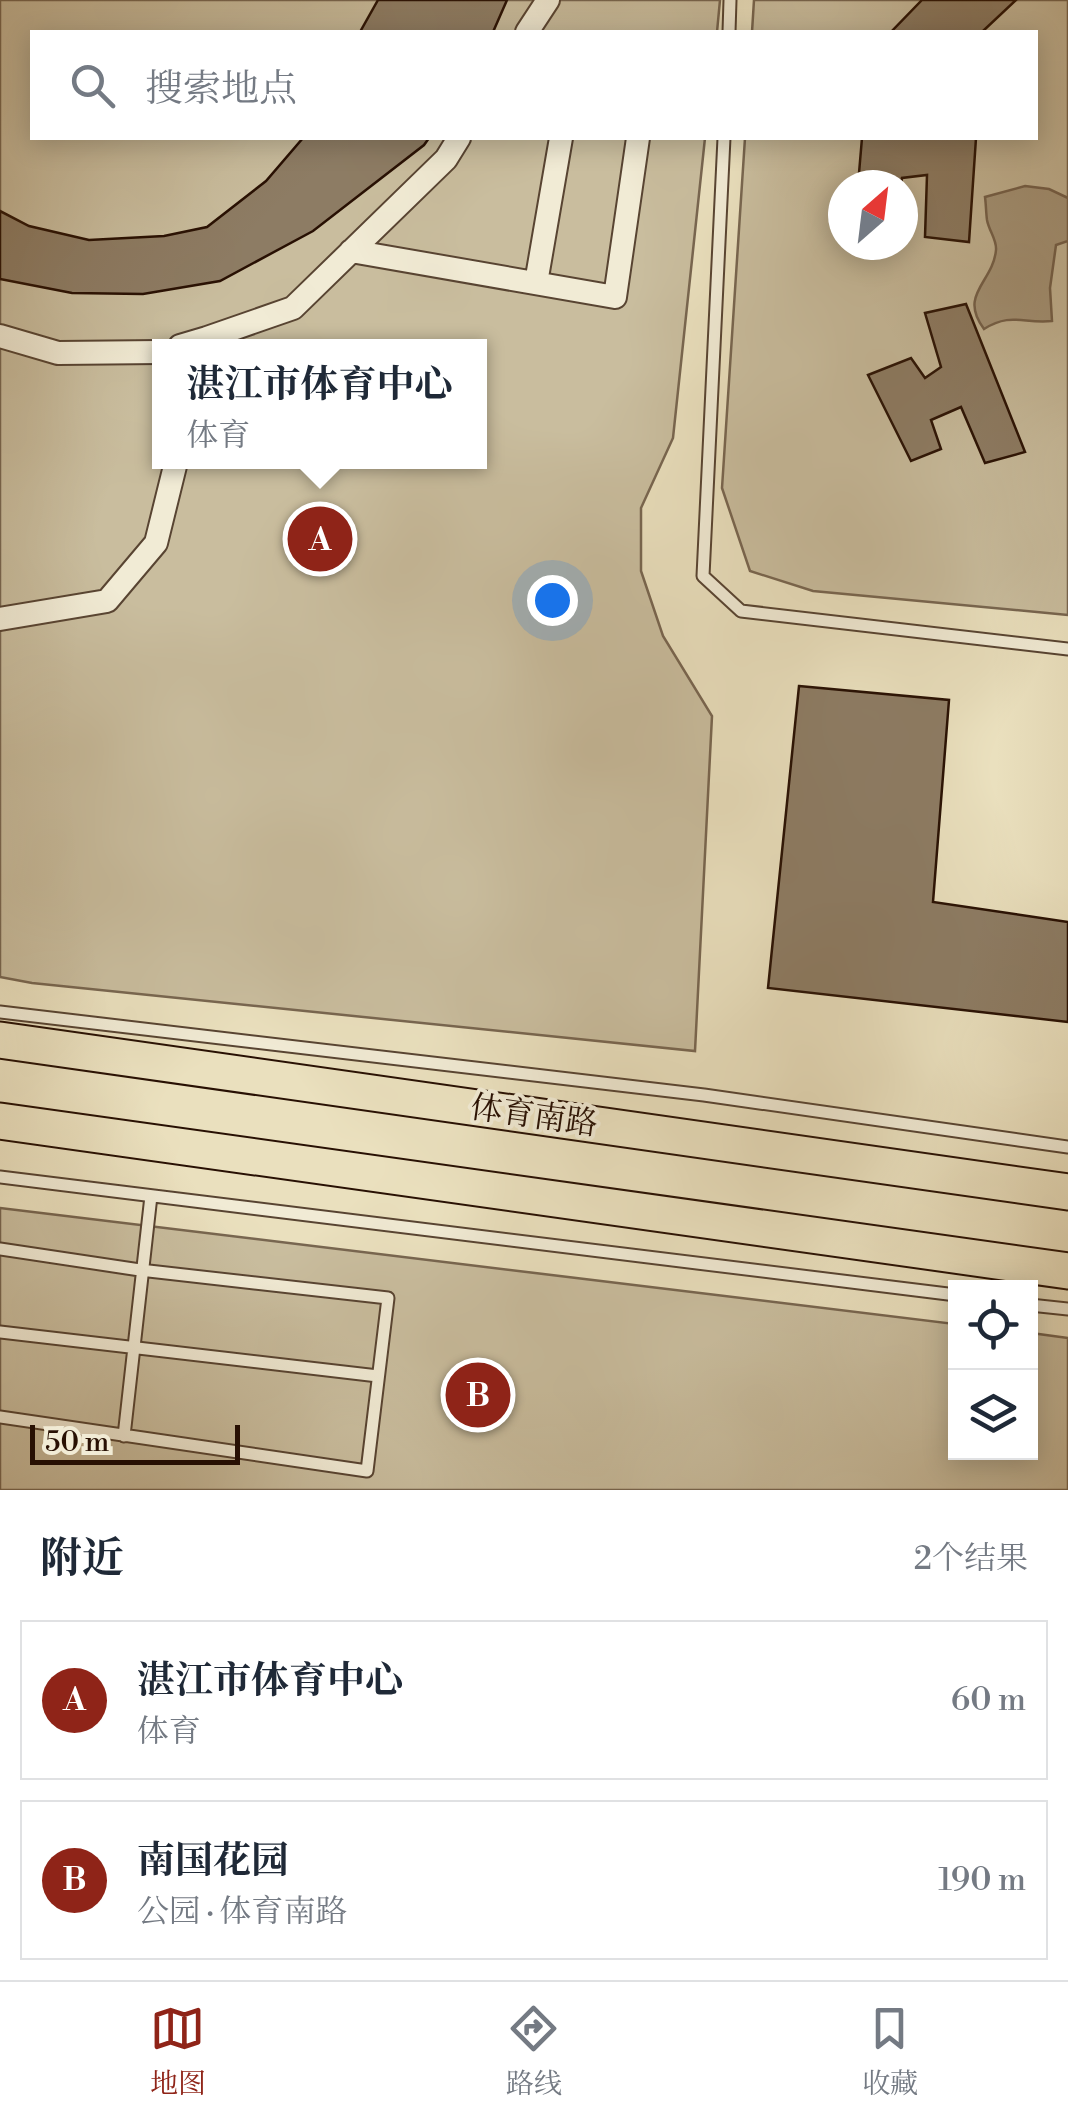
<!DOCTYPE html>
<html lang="zh">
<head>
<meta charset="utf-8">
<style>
	body { margin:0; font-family:"Libre Bodoni","Noto Serif SC",serif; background:#f2f2f3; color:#1f2937 }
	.controls { position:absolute; right:30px; bottom:30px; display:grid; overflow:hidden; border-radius:0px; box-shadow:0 5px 25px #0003 }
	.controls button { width:90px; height:90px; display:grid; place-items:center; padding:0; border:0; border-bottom:2px solid #e0e1e3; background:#fff; color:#1f2937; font:50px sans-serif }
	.compass { position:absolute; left:828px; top:170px; width:90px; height:90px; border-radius:50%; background:#fff; box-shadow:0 5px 25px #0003; rotate:28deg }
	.scale { position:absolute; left:30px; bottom:25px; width:210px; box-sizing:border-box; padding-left:10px; border:5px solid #281003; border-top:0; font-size:28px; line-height:35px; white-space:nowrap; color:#281003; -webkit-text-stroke:8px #f1ebd5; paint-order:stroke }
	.you { position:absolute; left:552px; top:600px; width:35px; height:35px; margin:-25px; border:8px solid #fff; border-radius:50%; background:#1a73e8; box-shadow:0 0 0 15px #1a73e833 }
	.badge { display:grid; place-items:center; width:65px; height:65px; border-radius:50%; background:#8f2418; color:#fff; font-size:32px; font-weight:700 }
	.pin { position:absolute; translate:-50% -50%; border:5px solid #fff; box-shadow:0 2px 10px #0006 }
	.popup { position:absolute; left:152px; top:339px; width:335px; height:130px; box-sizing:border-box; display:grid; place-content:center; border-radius:0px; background:#fff; filter:drop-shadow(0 2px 8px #0005); font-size:32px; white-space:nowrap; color:#747a83 }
	.popup b { font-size:38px; color:#1f2937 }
	.popup::after { content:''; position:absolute; left:50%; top:100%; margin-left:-20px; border:20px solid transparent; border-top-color:#fff }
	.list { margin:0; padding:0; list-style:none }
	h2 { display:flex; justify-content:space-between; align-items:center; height:130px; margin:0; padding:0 40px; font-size:42px }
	h2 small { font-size:32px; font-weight:400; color:#747a83 }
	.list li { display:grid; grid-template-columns:65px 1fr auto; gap:30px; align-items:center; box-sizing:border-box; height:160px; margin:0 20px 20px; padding:0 20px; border:2px solid #e0e1e3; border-radius:0px }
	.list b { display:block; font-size:38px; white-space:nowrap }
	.list p { margin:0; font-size:32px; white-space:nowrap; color:#747a83 }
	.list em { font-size:32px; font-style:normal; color:#747a83 }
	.icon { flex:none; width:55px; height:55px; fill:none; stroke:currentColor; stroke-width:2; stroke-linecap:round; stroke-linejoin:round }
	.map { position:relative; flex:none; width:1068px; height:1490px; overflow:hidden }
	.search { position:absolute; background:#fff; box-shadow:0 5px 25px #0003; left:30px; right:30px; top:30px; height:110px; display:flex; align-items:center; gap:25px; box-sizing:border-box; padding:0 35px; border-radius:0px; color:#747a83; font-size:38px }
	.sheet { height:490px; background:#fff }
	nav { display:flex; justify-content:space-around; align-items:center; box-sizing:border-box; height:140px; border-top:2px solid #e0e1e3; background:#fff; font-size:28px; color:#747a83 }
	nav a { display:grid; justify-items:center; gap:5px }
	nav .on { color:#8f2418 }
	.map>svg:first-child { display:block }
	.green { fill:#c9bd9e; stroke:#786650; stroke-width:2.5; fill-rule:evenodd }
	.water { fill:#a8997e; stroke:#75624d; stroke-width:2.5 }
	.building { fill:#8d7c64; stroke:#281003; stroke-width:2.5 }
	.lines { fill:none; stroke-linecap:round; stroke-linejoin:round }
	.service-casing { stroke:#584432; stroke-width:15 }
	.minor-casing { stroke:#584432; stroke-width:26 }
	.primary-casing { stroke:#281003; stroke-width:39 }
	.service { stroke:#f1ebd5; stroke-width:11 }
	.minor { stroke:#f1ebd5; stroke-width:22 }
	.primary { stroke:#eae0be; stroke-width:35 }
	.labels { text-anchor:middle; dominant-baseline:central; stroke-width:8; stroke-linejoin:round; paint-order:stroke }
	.street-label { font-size:32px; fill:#281003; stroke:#f1ebd5 }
</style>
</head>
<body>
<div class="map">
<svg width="1068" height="1490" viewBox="0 0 1068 1490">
	<rect width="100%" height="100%" fill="#eae0be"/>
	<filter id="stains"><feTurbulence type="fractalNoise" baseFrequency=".002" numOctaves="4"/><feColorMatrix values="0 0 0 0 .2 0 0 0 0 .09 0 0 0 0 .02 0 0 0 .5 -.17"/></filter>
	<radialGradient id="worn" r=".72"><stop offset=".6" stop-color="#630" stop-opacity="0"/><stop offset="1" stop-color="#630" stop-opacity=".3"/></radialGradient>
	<path class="green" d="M0,0H720L717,32H32V138H705L673,438L641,508V571L663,636L712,716L695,1051L32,983L0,977ZM160,346H480V462H160Z
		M754,0H1068V615L813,591L750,571L722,488L745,138H1036V32H752ZM843,185H903V245H843Z
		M0,1208L955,1324L956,1452H1030L1031,1333L1068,1338V1490H0Z"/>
	<path class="water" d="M1025,186L1049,189L1068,198V241L1056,245L1050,288L1052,321C1023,324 1011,312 984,329C958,294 993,283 996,250C997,240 989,231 987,220C986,213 986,204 985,197Z"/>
	<path class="building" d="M378,0H507L493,32H360Z
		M922,0H1016L982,32H891Z
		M303,138H429L424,145L313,231L220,281L143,294L72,293L0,279V211L29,226L89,240L164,236L207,227L266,181Z
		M862,138H976L969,242L925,237L927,175L902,178L901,185H858Z
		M966,304L1025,452L985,463L961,407L931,420L941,449L911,461L868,375L911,358L925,378L941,367L925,313Z
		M799,686L949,700L933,902L1068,922V1022L768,988Z"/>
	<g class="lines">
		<g class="service-casing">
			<path id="service" d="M729,32L730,0
				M724,138L703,576L741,611L1068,649
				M0,1012L704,1095L1068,1147
				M0,1177L956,1295
				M0,1249L140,1270L388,1298L367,1471L0,1417
				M1030,1305L1068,1309
				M0,1332L378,1376
				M124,1436L151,1196"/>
		</g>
		<g class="minor-casing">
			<path id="minor" d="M527,32L548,0
				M351,251L615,297L638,138
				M536,283L561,138
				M0,336L58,353L160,352
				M180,346L207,338
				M205,346L207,338L293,308L446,159L459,138
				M0,619L107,601L156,543L176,462"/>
		</g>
		<g class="primary-casing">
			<path id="primary" d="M0,1040L1068,1192
				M0,1121L1068,1271"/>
		</g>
		<use href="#service" class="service"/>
		<use href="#minor" class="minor"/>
		<use href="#primary" class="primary"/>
	</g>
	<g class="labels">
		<g class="street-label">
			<text transform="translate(534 1116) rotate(8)">体育南路</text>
		</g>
	</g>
	<rect width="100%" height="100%" filter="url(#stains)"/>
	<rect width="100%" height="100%" fill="url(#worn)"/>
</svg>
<div class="controls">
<button><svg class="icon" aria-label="locate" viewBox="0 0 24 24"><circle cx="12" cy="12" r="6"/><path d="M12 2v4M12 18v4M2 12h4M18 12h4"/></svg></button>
<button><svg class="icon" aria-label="layers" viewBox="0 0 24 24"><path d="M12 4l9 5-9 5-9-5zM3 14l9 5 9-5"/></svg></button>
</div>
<svg class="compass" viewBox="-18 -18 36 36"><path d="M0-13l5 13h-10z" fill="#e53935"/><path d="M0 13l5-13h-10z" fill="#747a83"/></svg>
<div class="scale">50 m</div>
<div class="you"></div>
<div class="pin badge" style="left:320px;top:539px">A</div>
<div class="popup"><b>湛江市体育中心</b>体育</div>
<div class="pin badge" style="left:478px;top:1395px">B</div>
<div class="search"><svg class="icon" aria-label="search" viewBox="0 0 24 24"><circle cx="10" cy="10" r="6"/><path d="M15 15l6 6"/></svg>搜索地点</div>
</div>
<section class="sheet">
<h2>附近<small>2个结果</small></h2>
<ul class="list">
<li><span class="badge">A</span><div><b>湛江市体育中心</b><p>体育</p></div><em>60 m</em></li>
<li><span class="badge">B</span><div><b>南国花园</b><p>公园 · 体育南路</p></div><em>190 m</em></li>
</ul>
</section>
<nav>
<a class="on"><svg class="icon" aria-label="map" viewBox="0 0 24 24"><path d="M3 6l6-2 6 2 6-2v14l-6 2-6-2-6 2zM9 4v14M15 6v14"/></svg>地图</a>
<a><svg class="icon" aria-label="directions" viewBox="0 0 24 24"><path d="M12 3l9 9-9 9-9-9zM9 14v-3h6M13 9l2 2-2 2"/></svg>路线</a>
<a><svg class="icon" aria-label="saved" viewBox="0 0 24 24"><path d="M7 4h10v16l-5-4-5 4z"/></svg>收藏</a>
</nav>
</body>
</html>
